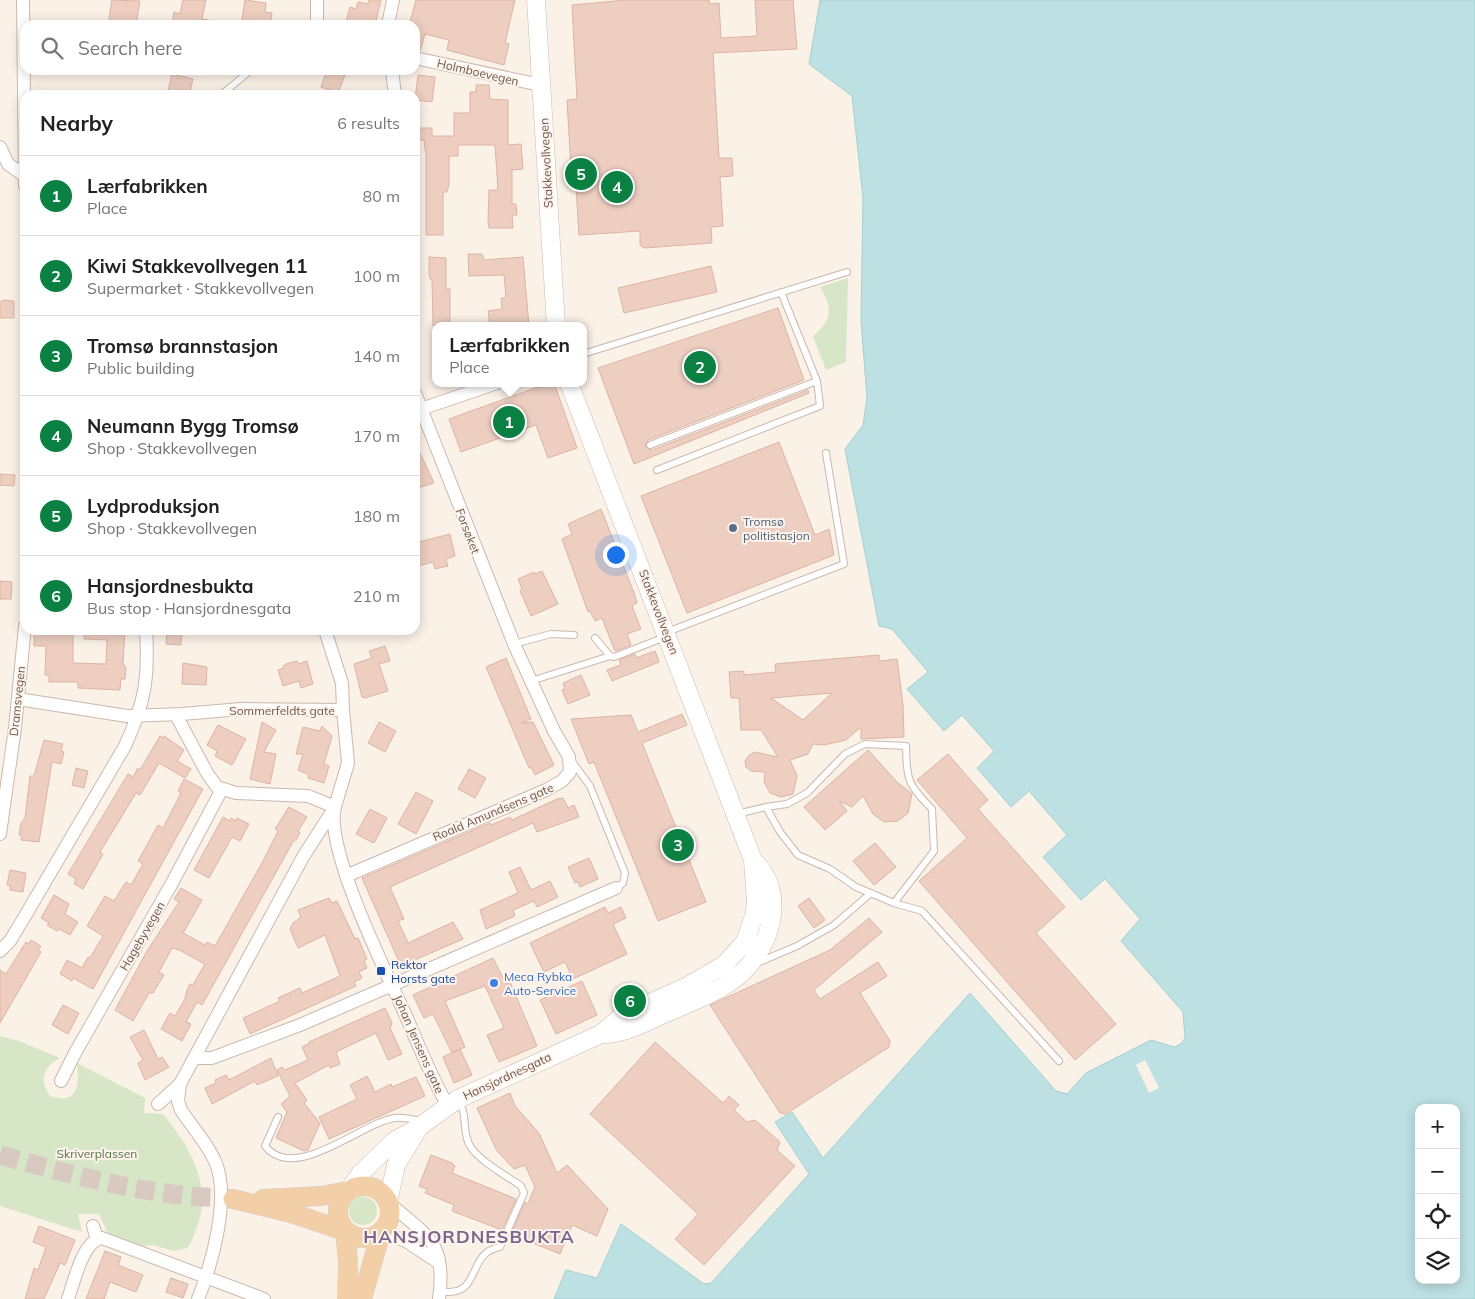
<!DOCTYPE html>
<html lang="en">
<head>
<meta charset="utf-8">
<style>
	body { margin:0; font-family:Mulish,sans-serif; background:#f6f6f6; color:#222 }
	.controls { position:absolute; right:15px; bottom:15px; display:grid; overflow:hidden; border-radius:10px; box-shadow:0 2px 12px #0003 }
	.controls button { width:45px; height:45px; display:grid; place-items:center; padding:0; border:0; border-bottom:1px solid #e0e0e0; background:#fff; color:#222; font:25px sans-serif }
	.you { position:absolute; left:615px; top:554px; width:18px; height:18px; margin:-12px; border:4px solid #fff; border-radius:50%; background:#1a73e8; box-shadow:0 0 0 8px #1a73e833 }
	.badge { display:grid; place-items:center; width:32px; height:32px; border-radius:50%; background:#0b8043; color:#fff; font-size:16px; font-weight:700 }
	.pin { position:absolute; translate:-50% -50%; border:2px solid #fff; box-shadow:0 1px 5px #0006 }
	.popup { position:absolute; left:432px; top:322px; width:155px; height:65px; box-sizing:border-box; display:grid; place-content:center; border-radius:10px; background:#fff; filter:drop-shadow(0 1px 4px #0005); font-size:16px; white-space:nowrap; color:#767676 }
	.popup b { font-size:19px; color:#222 }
	.popup::after { content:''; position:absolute; left:50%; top:100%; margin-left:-10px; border:10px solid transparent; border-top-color:#fff }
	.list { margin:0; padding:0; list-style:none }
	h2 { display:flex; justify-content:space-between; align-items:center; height:65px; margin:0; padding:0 20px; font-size:21px }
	h2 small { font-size:16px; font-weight:400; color:#767676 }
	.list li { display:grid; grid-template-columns:32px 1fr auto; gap:15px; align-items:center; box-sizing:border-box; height:80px; padding:0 20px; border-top:1px solid #e0e0e0 }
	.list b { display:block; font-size:19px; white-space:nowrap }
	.list p { margin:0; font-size:16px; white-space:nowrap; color:#767676 }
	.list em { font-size:16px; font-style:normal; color:#767676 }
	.icon { flex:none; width:28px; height:28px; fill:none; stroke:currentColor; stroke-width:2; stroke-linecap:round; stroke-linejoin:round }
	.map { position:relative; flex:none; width:1475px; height:1299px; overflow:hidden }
	.search { position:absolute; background:#fff; box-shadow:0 2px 12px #0003; left:20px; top:20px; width:400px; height:55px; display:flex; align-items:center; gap:12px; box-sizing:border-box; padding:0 18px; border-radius:15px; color:#767676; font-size:19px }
	.panel { position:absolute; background:#fff; box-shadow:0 2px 12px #0003; left:20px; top:90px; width:400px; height:545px; border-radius:15px }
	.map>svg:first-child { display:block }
	.green { fill:#d6e6c6 }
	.water { fill:#bde0e2; stroke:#a4d0d3; fill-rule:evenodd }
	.pier { fill:#faf1e7 }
	.building { fill:#edcec1; stroke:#deb4a3; fill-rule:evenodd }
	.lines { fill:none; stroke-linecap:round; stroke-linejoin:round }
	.primary-tunnel { stroke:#d8cac1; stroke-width:19; stroke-dasharray:19 9; stroke-linecap:butt }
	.lane-casing { stroke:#cbb8ae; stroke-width:8 }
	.street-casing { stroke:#cbb8ae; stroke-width:14 }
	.secondary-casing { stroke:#cfbaaf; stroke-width:19 }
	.primary-casing { stroke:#d7d0cd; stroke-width:20 }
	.lane { stroke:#fff; stroke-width:6 }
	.street { stroke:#fff; stroke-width:12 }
	.secondary { stroke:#fff; stroke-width:18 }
	.primary { stroke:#f2cfa6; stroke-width:19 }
	.service-dot { fill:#5c6f8a; stroke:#fdf5ed; stroke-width:2 }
	.transit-dot { fill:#1a4fb4; stroke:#fdf5ed; stroke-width:2 }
	.shop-dot { fill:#3f7fe0; stroke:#fdf5ed; stroke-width:2 }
	.labels { text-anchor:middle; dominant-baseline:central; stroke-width:4; stroke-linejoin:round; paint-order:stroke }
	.street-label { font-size:12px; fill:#71574e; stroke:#fdf5ed }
	.service-label { font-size:12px; fill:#4e5e75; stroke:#fdf5ed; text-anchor:start }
	.transit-label { font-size:12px; fill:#164399; stroke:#fdf5ed; text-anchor:start }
	.shop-label { font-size:12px; fill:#366cbe; stroke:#fdf5ed; text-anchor:start }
	.park-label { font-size:12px; fill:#597647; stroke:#fdf5ed }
	.district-label { font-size:18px; font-weight:bold; letter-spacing:1px; fill:#7c668d; stroke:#fdf5ed }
</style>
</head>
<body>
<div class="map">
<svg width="1475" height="1299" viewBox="0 0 1475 1299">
	<rect width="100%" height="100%" fill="#faf1e7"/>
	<path class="green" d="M848,278L846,362L826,370L813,336C833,319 833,309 820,287Z
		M0,1036L19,1041L60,1058C43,1066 39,1081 50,1096C78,1105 80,1085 77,1063L145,1098L144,1113L163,1114C189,1146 213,1185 197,1227C194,1234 192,1243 187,1248L174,1251L152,1245L141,1246L108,1234L99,1214H78L82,1232L0,1206Z
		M349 1211a14 14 0 1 1 28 0a14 14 0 1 1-28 0Z"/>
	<path class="water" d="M820,0H1475V1299H554L566,1270L597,1278L621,1224L704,1284L711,1283L809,1174L775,1122L792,1112L823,1158L970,993L1056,1091L1067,1094L1086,1073L1151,1040L1174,1047L1181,1044L1185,1038L1183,1012L1121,941L1140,919L1105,879L1081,900L1043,857L1067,835L1029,791L1011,807L977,768L994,751L962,715L944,731L907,689L928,672L892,629L879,626L845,449L863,425L867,398L861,320L863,198L852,96L809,64ZM1419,1108H1456V1280H1419Z"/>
	<path class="pier" d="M1145,1060L1159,1088L1149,1093L1136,1065Z"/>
	<path class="building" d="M112,0L140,1L136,25H108Z
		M183,0H206L202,19L209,20V25H172L174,12L180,14Z
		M245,0L266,3L265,12L272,13L270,25H241Z
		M369,0H381L375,25H345L350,7L356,9L358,2L368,4Z
		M416,0H515L505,43L509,44L504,65L447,50L449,40L425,34L420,51L415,50V25H409Z
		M626,0H709L710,4L719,3L721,38L757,36L755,0H793L797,49L713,53L719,158H732L733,176L720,177L723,226L711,227L712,243L644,248L640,245V231L579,235L576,187H572L567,100L577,99L572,5Z
		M327,70H347L338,93L321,87Z
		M172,74L193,79L189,95H167Z
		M418,75L435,77L432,102L415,100Z
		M476,85H489L490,99L508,100V145L521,144L523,169L512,170V204H516L517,215H512L513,228H489L488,221L489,190H498L495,145H458V156H449V184L447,192H443V235H426V156L424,140H418V128H432V136H454V113H470V92H476Z
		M468,254H482L484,260L523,257L529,326H490L488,311L502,309L501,298H506L504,275L469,276Z
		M429,257L446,258V289H450V326H433L432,279H430L429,274Z
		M711,266L717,292L624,313L618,288Z
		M3,300L14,301V318H0V302Z
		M778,308L804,380L648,440L645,446L652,450L808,390L809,393L634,464L598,368Z
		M549,383H554L577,448L548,458L536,425L461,452L449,419Z
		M415,442L434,483L415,489Z
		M779,442L815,535L829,529L834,555L687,613L641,496Z
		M0,474L15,475L14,486L0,485Z
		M601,509L634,593L637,603L632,606L641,629L627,634L631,645L615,651L602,618L595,621L590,611L588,612L562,539L572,534L568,524Z
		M450,534L455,556L446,559L448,566L435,569L433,562L415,567V543Z
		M542,571L558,604L531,616L520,591L522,589L518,579L534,572L535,574Z
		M0,581L12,582L11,599H0Z
		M73,630V663L106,664L107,640L84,639L85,630H125L123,664L126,667L125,679H121L120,690L78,688V682H49V675H45L46,646H34V631Z
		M167,630H182L181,645L166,644Z
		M385,646L390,661L379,664L388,691L365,698L362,697L354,664L372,658L369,651Z
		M655,651L659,662L612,681L607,670L621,665L619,660L635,654L636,658Z
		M879,655V661L897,659L903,705L904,737L861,739V727L846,740L824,745L813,744L808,754L790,760L797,776L793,794L781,797L770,793L764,782L765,772L751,771L746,767L745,761L749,755L755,752L778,757L761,730H741L739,698H731L729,672L744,671V675L776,672L775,664ZM832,693L803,720L771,698Z
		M506,658L531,719L521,723L533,722L554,765L535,775L531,767L529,768L486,667Z
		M297,661L298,664L307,661L313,684L301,688L299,681L283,686L278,670L284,668L283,666L286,664Z
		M183,663L207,667L206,685L182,684Z
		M581,675L590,695L568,704L562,690L565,689L563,683Z
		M682,714L687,725L642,743L706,902L658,921L594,762L589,764L571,719L631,715L638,732Z
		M262,722L276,730L264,752L276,754L270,784L250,779Z
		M379,722L396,731L385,752L368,743Z
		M218,725L246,739L232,765L215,756L217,751L207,745Z
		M322,726L332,736L324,764L329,766L324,783L308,778L309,775L298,770L303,754H296L303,727L320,731Z
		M160,736L163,738L164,736L184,750L177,761L191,769L185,778L159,763L140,795L136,793L100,852L103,854L83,889L74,884L76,879L68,874L128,774L133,777L138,768L140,770Z
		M44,740L63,744L61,751L64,752L61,764L52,762L39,842L21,840L22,835H19L21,823L25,818L30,776H34Z
		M868,750L897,782L912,794L908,813L898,821L884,822L873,814L863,796L852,807L839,801L847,811L825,830L804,807Z
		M948,754L988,800L978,809L1065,907L1036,933L1116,1024L1075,1060L919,881L967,838L917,780Z
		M76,768L88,771L84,788L72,785Z
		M469,769L486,778L475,798L458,789Z
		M184,779L203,789L93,989L73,978L72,981L60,974L67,960L82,968L88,957L90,958L103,936L87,926L105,896L114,901L126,882L131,885L143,864L138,861L158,825L163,828L181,793L178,791Z
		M416,792L433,801L416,834L398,824Z
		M563,798L568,808L574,805L579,817L537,832L533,823L390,887L404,919L398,921L408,943L453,922L463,939L401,966L362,878L490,823L491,825L510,817L512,820L557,799Z
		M289,807L307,817L298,831L300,833L296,840H294L202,1005L197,1002L186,1022L191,1024L182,1041L161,1029L170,1013L175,1016L185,999L187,990L190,984L193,985L205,964L179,950L172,948L159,972L164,975L153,993H149L133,1021L115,1010L147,951L179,902L174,899L181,888L202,900L183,933L205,945L207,942L215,946L263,861L278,831L275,829Z
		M370,809L387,818L374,843L356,834Z
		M223,817L230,821L231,818L236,821L237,818L249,824L240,841L232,837L209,878L194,870Z
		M875,843L896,867L874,885L853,861Z
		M589,858L598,879L580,887L578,882L575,883L568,867Z
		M520,867L531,890L550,881L558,897L537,907L534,901L513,910L515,916L486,929L480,910L518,893L509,872Z
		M10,870L26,873L23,892L10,890V885H7Z
		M54,895L69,904L65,914L78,922L70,935L59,929L57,931L47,925L49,923L41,918Z
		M329,898L332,903L337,901L355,939L358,938L367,959L364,961L367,968L359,972L362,978L354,982L356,986L250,1034L243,1018L280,1001L278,998L300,988L302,993L340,976L325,935L298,948L290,929L293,923L301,917L298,910Z
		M809,898L825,920L814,928L798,906Z
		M605,907L608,913L621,907L626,918L613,924L627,954L573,979L565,962L544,972L530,943Z
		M869,918L882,932L814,990L820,999L878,962L887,976L860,993L890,1041L889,1047L786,1114L780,1113L710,1005L830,950Z
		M31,940L41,946L38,950L41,952L0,1023V970L6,974L26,942L29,944Z
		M493,958L506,984L510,982L537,1046L499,1062L487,1035L504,1028L485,986L445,1001L465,1047L452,1053L433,1014L424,1018L413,995Z
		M582,981L597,1015L556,1034L540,1000Z
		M63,1005L79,1013L68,1034L52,1025Z
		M385,1008L392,1023L390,1028L402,1054L388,1060L376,1033L336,1052L340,1064L330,1068L329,1065L295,1083L307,1100L304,1103L320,1123L308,1150L304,1151L276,1138L287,1112L281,1104L290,1096L277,1070L282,1067L285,1070L308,1060L302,1047L310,1043L309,1042Z
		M144,1030L158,1059L162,1057L169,1067L145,1080L138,1063L143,1060L130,1037Z
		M655,1042L723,1103L729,1096L739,1105L734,1110L747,1122L755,1120L780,1142L777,1150L795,1166L704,1265L675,1239L698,1214L590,1114Z
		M460,1049L472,1075L454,1083L443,1057Z
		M271,1058L278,1076L257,1085L255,1081L212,1104L205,1088L216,1083L215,1080L226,1075L229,1080Z
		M367,1076L375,1092L391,1084L392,1087L416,1077L425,1096L329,1139L319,1117L357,1099L350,1085Z
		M510,1093L515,1106L539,1133L557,1173L567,1165L608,1209L597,1236L572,1225L560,1254L511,1234L525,1202L528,1204L535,1187L525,1165L514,1169L497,1151L477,1108Z
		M431,1155L452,1163L455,1166L452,1173L516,1199L502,1230L452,1211L454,1205L425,1193L427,1189L419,1186Z
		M39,1226L75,1240L65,1265L60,1263L44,1299H25L34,1268L38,1270L46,1247L33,1242Z
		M105,1251L121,1257L118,1265L143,1275L136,1292L110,1282L104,1299H86Z
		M171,1278L188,1284L183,1298L166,1292Z"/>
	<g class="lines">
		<path class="primary-tunnel" d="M0,1155C57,1171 113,1186 172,1194C192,1197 213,1197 233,1199"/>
		<g class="lane-casing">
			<path id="lane" d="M221,95L251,70
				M583,354L847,272
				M650,445L817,381L781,292
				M657,470L820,406L817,381
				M667,632L844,564L826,453
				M595,638L610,656L614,657L665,637
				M514,644L551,634L574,635
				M531,681L610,656
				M571,760L590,786L625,873L623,883L616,888
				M766,807L787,804L807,793L845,754L865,744L906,746C907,780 907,784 932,809L934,851L894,903
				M737,814L766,807L780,832L798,855L830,869L856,887L894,903L922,911L1059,1061
				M757,963L797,946L834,925L871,893
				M278,1117L265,1146C295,1184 362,1122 395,1118C404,1117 414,1120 422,1121
				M440,1291C483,1299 465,1253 500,1247L524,1193L521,1186C507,1176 477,1160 469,1144C462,1130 468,1114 458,1100"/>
		</g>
		<g class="street-casing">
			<path id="street" d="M23,0L25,186
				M317,0V25
				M388,25L393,0
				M415,58L540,85
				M392,70L395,95
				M0,147L8,164L25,176
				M415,411L497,383
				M325,630L342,683L343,710
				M18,699L127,716L182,714L241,709L343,710L348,763L335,807L303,857L180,1084L158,1104
				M176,715L207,773L217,787L236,793L308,796L335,807C324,848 387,974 406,1016C419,1046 431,1077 448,1106
				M0,834L15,728L25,626
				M346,876L546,790L562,781L570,772L569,757L554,731L514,644L415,393
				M0,951L10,941L25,916L125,746C145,702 149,679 146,630
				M194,1058H212L300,1025L616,888
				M61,1081L75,1053L171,885L222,789
				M180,1084L178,1101L181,1110C192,1127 207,1143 215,1161C231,1197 212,1264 198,1299
				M388,1202C426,1236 447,1240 439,1299
				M93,1226L97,1239
				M381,1232L406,1241L439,1263
				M68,1299C74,1282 83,1240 102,1238L264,1299"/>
		</g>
		<g class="secondary-casing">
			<path id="secondary" d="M536,0L556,326
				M601,1034C624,1035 645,1022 666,1013C689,1003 717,993 737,977C772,948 788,893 753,860
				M348,1191L361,1173L394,1141L419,1127L458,1099L601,1034L623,1015L686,987L724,965L745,942L754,916L756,903L753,860L569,383
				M388,1202L396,1165L419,1127"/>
		</g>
		<g class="primary-casing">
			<path id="primary" d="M338 1212a26 26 0 1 1 52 0a26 26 0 1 1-52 0Z
				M233,1199L291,1213L345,1231L348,1262L347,1299
				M263,1199L321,1196L348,1191
				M362,1299L381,1232"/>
		</g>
		<use href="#lane" class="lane"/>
		<use href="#street" class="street"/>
		<use href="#secondary" class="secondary"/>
		<use href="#primary" class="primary"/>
	</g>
	<circle class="service-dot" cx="733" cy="528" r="5"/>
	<rect class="transit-dot" x="376" y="966" width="10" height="10" rx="2.5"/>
	<circle class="shop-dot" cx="494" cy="983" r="5"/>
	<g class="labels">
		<g class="street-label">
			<text transform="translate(478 72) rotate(13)">Holmboevegen</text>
			<text transform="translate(546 163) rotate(-93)">Stakkevollvegen</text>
			<text transform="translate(468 531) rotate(69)">Forsøket</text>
			<text transform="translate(659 612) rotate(69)">Stakkevollvegen</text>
			<text transform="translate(17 701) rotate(-84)">Dramsvegen</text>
			<text x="282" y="710">Sommerfeldts gate</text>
			<text transform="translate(493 812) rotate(-23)">Roald Amundsens gate</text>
			<text transform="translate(142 936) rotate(-60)">Hagebyvegen</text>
			<text transform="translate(419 1044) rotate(66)">Johan Jensens gate</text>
			<text transform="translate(507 1076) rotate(-25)">Hansjordnesgata</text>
		</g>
		<g class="service-label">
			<text x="743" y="521">Tromsø<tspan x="743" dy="14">politistasjon</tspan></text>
		</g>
		<g class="transit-label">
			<text x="391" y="964">Rektor<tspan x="391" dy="14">Horsts gate</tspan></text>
		</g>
		<g class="shop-label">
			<text x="504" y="976">Meca Rybka<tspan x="504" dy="14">Auto-Service</tspan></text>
		</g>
		<g class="park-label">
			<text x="97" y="1153">Skriverplassen</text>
		</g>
		<g class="district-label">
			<text x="469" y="1236">HANSJORDNESBUKTA</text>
		</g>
	</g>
</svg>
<div class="controls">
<button>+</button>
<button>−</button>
<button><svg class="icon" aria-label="locate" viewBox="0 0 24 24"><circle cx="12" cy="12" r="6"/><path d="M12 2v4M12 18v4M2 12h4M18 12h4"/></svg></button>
<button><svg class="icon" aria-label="layers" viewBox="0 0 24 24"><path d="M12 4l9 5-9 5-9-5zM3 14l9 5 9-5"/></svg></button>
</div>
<div class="you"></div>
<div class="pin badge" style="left:509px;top:422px">1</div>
<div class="popup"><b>Lærfabrikken</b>Place</div>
<div class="pin badge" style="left:700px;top:367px">2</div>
<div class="pin badge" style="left:678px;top:845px">3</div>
<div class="pin badge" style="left:617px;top:187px">4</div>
<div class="pin badge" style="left:581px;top:174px">5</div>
<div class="pin badge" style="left:630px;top:1001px">6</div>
<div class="search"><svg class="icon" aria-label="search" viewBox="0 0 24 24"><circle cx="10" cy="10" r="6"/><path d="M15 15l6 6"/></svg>Search here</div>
<section class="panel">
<h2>Nearby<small>6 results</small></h2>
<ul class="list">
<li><span class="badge">1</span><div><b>Lærfabrikken</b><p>Place</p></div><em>80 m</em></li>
<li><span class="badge">2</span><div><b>Kiwi Stakkevollvegen 11</b><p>Supermarket · Stakkevollvegen</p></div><em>100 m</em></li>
<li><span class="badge">3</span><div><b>Tromsø brannstasjon</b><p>Public building</p></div><em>140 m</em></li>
<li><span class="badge">4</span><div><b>Neumann Bygg Tromsø</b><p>Shop · Stakkevollvegen</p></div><em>170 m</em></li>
<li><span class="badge">5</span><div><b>Lydproduksjon</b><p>Shop · Stakkevollvegen</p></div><em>180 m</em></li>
<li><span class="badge">6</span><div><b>Hansjordnesbukta</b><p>Bus stop · Hansjordnesgata</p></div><em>210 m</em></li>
</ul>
</section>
</div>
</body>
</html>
